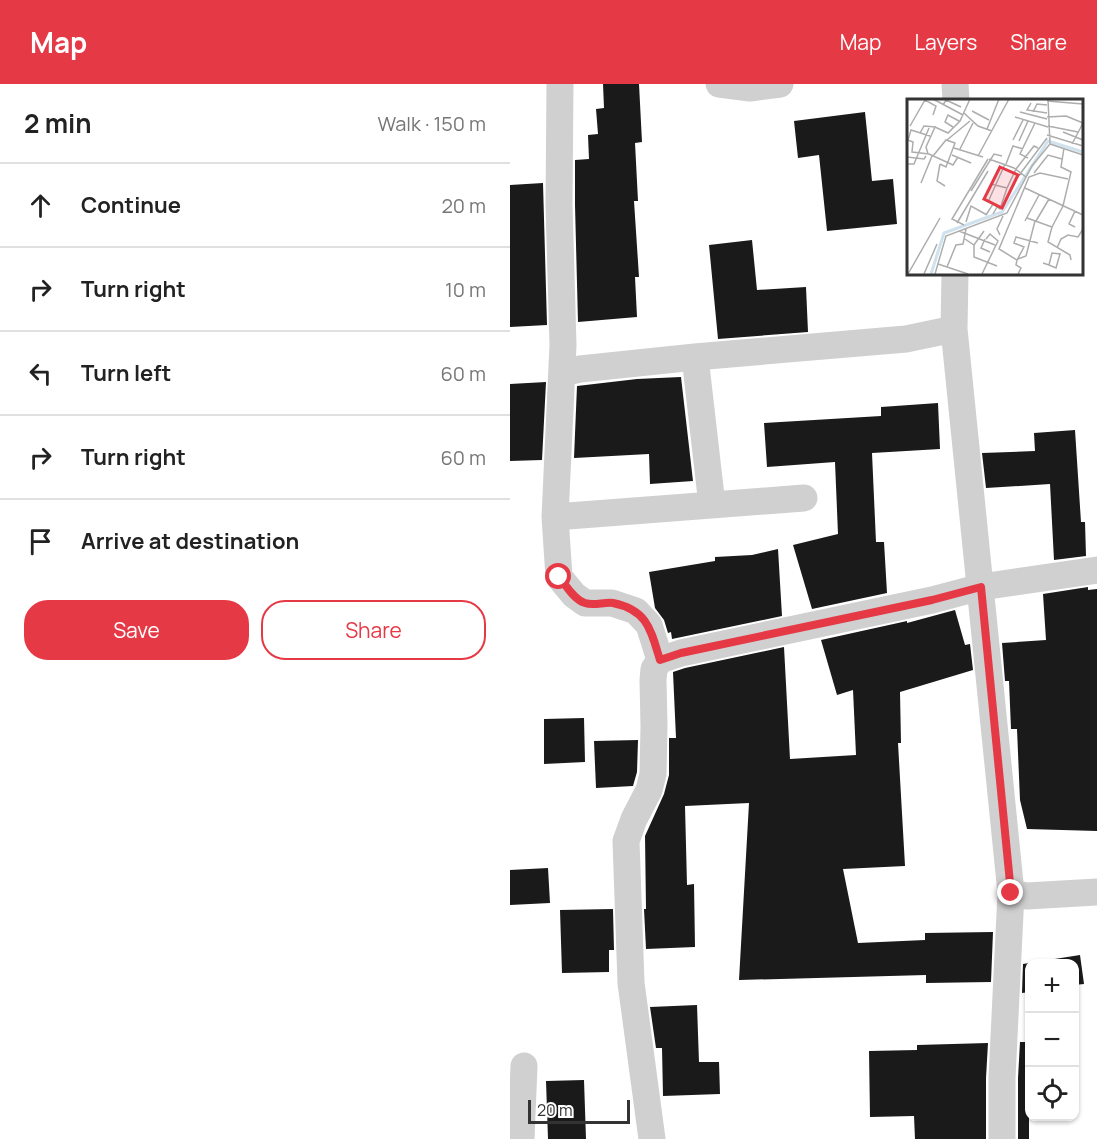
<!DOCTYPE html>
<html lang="en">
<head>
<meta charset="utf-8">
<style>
	body { margin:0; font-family:Manrope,sans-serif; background:#f2f2f2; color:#222 }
	.controls { position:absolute; right:18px; bottom:18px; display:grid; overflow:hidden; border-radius:12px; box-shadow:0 2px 4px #0004 }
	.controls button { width:54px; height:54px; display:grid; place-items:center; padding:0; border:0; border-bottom:2px solid #e0e0e0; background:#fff; color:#222; font:30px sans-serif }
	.scale { position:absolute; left:18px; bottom:15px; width:102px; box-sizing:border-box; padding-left:6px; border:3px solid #333; border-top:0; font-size:16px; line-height:21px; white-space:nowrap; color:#333; -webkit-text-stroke:4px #fff; paint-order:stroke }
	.stop { position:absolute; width:18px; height:18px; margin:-14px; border:4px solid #e63946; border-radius:50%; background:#fff }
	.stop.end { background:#e63946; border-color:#fff; box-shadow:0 2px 6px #0008 }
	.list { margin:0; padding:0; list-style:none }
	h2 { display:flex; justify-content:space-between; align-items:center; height:78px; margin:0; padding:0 24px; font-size:26px }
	h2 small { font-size:20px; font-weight:400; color:#767676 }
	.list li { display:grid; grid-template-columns:39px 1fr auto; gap:18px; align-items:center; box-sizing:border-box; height:84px; padding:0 24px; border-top:2px solid #e0e0e0 }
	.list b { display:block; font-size:22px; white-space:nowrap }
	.list em { font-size:20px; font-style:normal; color:#767676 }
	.actions { display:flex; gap:12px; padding:18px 24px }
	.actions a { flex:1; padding:14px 0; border:2px solid #e63946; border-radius:24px; text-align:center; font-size:21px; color:#e63946 }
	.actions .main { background:#e63946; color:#fff }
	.icon { flex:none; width:33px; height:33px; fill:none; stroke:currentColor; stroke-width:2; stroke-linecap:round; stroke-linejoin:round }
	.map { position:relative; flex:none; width:587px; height:1055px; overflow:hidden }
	header { display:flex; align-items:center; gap:36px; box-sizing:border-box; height:84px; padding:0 30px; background:#e63946; color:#fff }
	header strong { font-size:28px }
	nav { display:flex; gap:33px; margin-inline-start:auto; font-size:21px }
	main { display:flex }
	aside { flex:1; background:#fff }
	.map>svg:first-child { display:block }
	.building { fill:#1a1a1a }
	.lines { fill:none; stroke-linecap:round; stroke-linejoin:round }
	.minor { stroke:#d0d0d0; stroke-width:27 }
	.route { stroke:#e63946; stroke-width:8 }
	.inset-river { fill:none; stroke:#cfe2ee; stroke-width:3 }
	.inset-road { fill:none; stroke:#adadad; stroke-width:1.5 }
	.view { fill:#e63946; fill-opacity:0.15; stroke:#e63946; stroke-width:3 }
	.inset-edge { fill:none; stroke:#333; stroke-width:3 }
</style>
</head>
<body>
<header>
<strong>Map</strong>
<nav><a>Map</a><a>Layers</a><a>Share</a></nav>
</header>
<main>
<aside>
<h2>2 min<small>Walk · 150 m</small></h2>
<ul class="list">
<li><svg class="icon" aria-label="ahead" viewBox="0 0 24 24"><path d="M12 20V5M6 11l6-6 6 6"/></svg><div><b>Continue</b></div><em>20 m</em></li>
<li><svg class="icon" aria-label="right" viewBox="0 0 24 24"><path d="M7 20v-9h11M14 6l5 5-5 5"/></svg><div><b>Turn right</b></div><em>10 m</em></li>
<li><svg class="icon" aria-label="left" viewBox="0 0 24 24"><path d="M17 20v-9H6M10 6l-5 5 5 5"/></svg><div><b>Turn left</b></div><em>60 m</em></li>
<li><svg class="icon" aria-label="right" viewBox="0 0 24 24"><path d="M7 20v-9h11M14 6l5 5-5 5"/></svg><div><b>Turn right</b></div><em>60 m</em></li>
<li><svg class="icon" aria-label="arrive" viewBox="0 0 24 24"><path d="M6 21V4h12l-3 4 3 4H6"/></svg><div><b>Arrive at destination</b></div></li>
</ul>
<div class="actions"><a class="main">Save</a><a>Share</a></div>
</aside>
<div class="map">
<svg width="587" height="1055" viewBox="0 0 587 1055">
	<rect width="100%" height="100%" fill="#fff"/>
	<path class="building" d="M93,0H129L132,58L125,59L128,117H124L129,193H125L127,233L68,238L65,121V76L79,75L78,51L88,50L86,25L94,24Z
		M355,28L362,97L383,95L387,140L317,147L309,71L288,74L284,37Z
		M33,99L37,241L0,243V101Z
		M242,156L247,206L296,203L298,248L208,255L199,161Z
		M171,293L183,397L140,400L139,370L64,374L67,302L127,295Z
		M36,298L32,376L0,377V300Z
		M428,319L430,365L362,369L366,458H374L377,509L302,525L283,461L328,450L325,378L257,383L254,339L371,332V323Z
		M565,346L571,438H575L576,472L544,476L540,400L476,404L472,369L525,367L524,349Z
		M268,465L272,532L162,555L161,548L158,549L154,536L145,524L139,488L205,477V473L242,471Z
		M578,503V506L587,505V747L517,745L510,716L507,645H501L499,597H495L492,559L536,556L533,510Z
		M445,526L455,561L460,560L463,586L390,608L391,659H388L395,782L333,785L348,859L415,856V849L483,848L481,898L416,899V891L229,896L239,719L175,722L177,801L184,800L185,863L136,865L134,825H136L135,752L154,710L159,691V654H166L163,588L175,584L274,563L280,675L346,671L343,606L327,611L311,556L397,537V539Z
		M74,634L75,678L34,680V635Z
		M128,656L127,688L123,702L86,704L84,657Z
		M38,784L40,819L0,821V786Z
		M103,825L104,866H99V888L52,889L50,826Z
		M570,871L574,900L564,901V879H519V908L512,909L513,880Z
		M187,921L189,978H209L210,1010L153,1012L152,964H146L140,923Z
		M510,958H519V1055H508V994Z
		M478,959L476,994V1055H405L404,1032L360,1033L359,967L407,966V961Z
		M74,996L76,1055H38L36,997Z"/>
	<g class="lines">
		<path class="minor" d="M50,0L49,121L53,261L45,433L49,493L64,511L75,519H102L126,527L139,541L150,576
			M209,0L240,4L270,0
			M445,0L446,16
			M445,189L444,245L501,809L492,994V1055
			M185,273L202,421
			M52,289L70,285L185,273L396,255L444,245
			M45,433L294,414
			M501,809L517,812L587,808
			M11,1055L14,982
			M142,1055L121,899L116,757L124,735L139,706L143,690L144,642L143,596L144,585L150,576L171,569L422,516L471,503L587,486"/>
	</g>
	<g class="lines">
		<path class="route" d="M49,493C56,501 64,516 75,519C83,522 94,518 103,519C138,526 141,547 150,576L171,569L422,516L471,503L501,809"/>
	</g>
	<g transform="translate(397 15)">
		<rect width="176" height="176" fill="#fff"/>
		<path class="inset-river" d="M24,175L37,134L95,113L141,42L176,53"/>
		<path class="inset-road" d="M26,0L56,16M140,2L176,5M124,4L120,11L140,14M36,6L39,1L54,8M65,12L82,21M113,13L140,20M126,13L130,5L140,6M57,14L71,27L85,32M108,18L141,28M140,18L159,17L176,24M3,27L18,1L29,7L26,16M141,27L171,33M46,28L38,23L41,16L52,22M80,30L92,0M156,33L176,41M13,34L17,27L29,28M140,36L176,47M23,37L4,31L1,41L6,43L5,53L22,55L46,66L51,58M40,41L63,22M106,41L116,21M112,42L121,22M143,45L176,56M165,45L176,24M47,49L76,58M53,50L66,24M21,55L19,48L28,28L41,34L53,22L63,0M45,56L64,64M26,57L39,41L48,44L39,68L33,65M71,57L102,0M0,58L17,60L19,57M121,59L113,55L128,24M82,60L107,69L119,78M1,65H7L22,29M33,65L30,82L38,87M99,65L106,47L116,50M127,74L141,56L155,60M110,79L140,39M14,84L25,57M84,85L100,89L109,70L127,47L131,49M118,89L176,116M64,92L87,55L95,57M81,103L98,65M90,108L93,110L100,89M79,116L86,105L90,108L86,115M120,119L145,128L141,143L163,156L164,161M118,122L132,96M129,122L142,100M59,123L64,107L80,116M50,124L81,72M57,126L45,120L81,60M145,128L156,107L164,73L154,68L157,49M168,128L162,125L168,112M52,132L88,146M93,136L90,130L96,117M58,140L67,146L77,132M78,140L74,149L83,153M67,146V158L90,167M150,149L154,140L161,136L171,138L176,130M111,160L119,157L128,122M110,161L117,148L107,144L109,138L131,144M136,164L142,166L145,154L153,155L149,169L142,166M31,165L61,175M40,168L49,146L56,145L59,130M1,175L33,119M17,175L30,145M28,175L39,137L100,114L125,67L143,45L141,0M75,175L91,142L83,135L79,140M111,175L114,169L109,166L110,161L92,150L122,78L133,74L161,80"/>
		<path class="view" d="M93,68L111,76L95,109L77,100Z"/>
		<rect width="176" height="176" class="inset-edge"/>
	</g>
</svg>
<div class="controls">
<button>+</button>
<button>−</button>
<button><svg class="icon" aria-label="locate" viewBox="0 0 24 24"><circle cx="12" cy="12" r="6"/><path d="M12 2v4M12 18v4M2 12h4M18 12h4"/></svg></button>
</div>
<div class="scale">20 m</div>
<div class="stop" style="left:49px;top:493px"></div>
<div class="stop end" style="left:501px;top:809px"></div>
</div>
</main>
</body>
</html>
